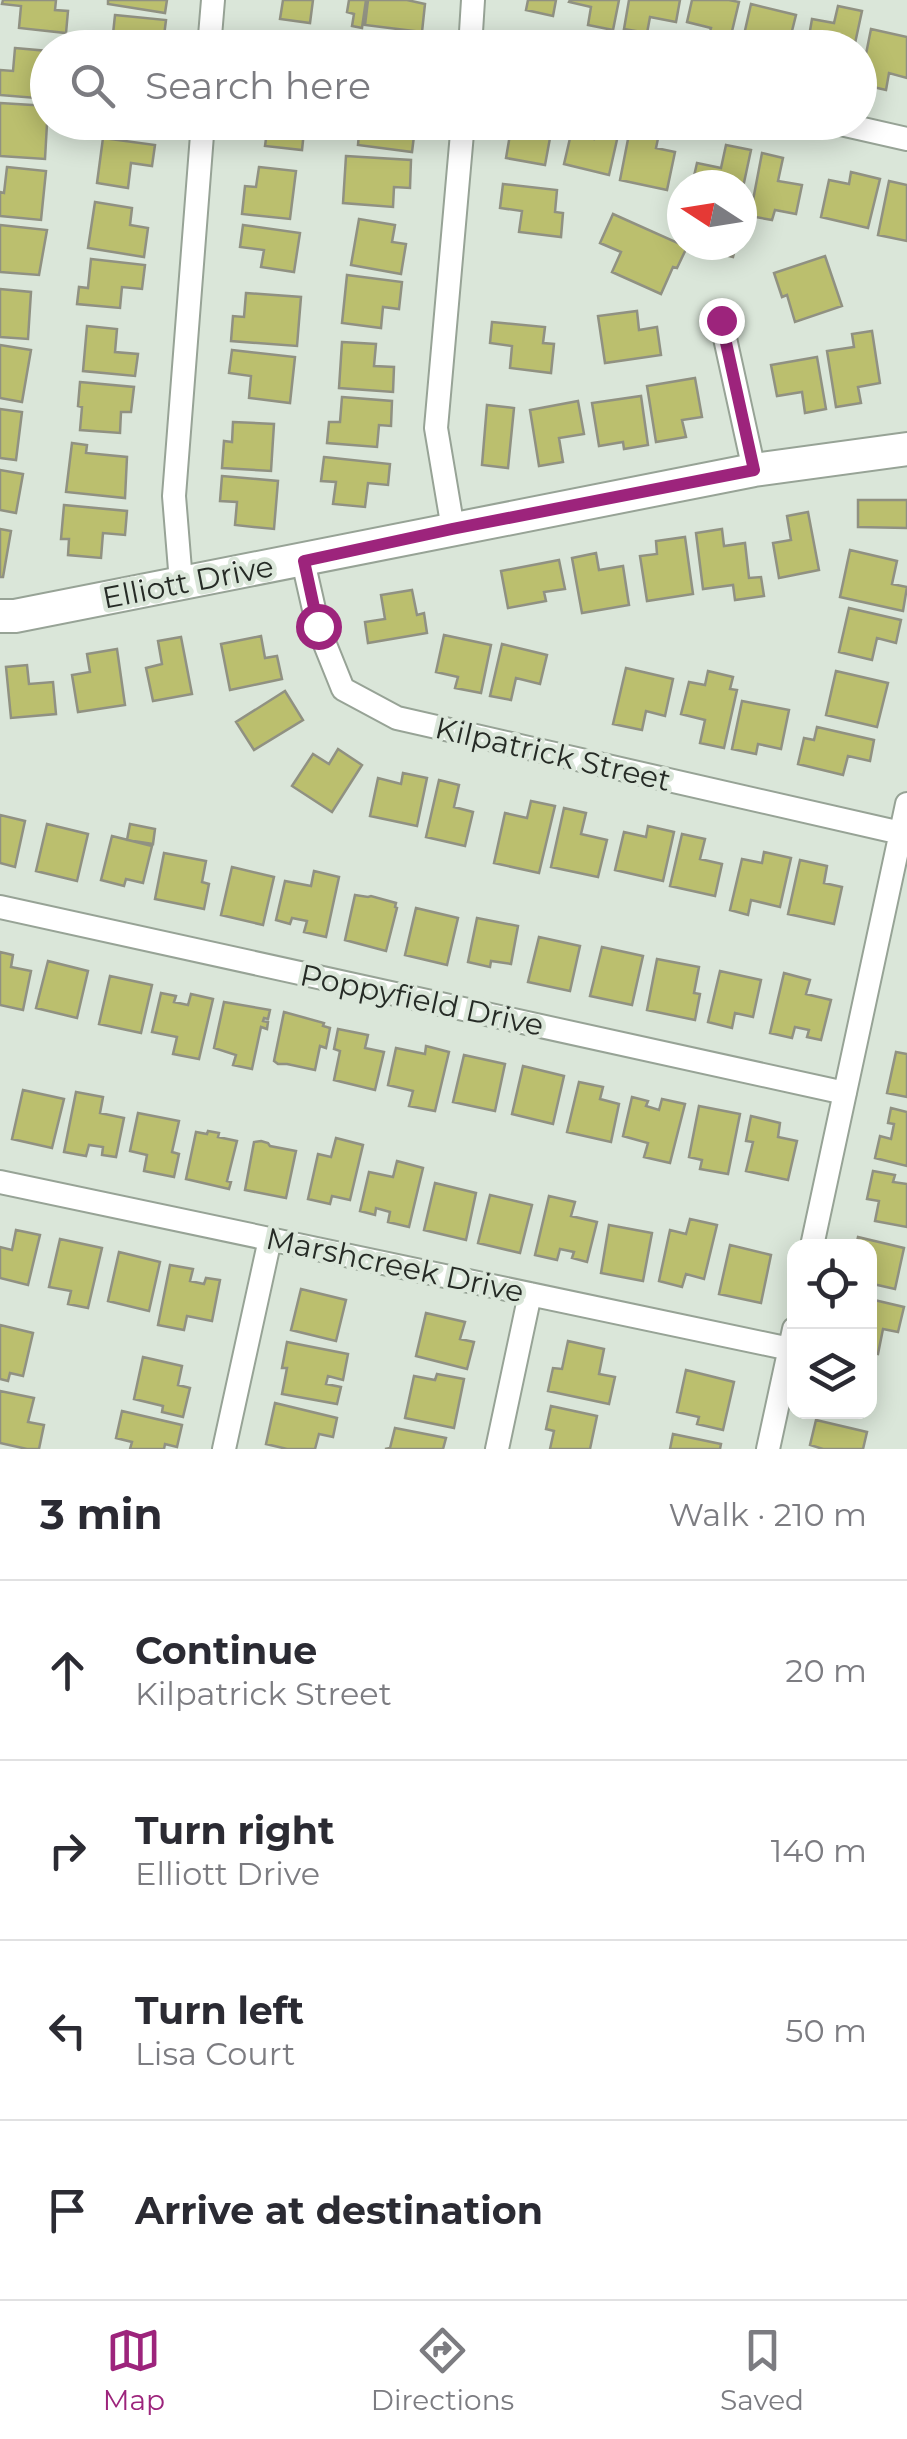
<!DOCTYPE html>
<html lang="en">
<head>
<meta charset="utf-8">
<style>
	body { margin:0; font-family:Montserrat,sans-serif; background:#f2f2f3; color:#2b2b33 }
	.controls { position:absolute; right:30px; bottom:30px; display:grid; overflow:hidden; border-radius:20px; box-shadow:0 5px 25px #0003 }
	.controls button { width:90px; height:90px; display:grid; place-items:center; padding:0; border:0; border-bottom:2px solid #e1e1e2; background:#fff; color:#2b2b33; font:50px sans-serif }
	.compass { position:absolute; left:667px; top:170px; width:90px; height:90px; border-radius:50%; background:#fff; box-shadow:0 5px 25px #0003; rotate:282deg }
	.stop { position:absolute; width:30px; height:30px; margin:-22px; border:8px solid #9d247c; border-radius:50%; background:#fff }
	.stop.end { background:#9d247c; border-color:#fff; box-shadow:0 2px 10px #0008 }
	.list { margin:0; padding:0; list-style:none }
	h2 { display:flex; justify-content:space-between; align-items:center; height:130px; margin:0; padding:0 40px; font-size:42px }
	h2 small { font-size:32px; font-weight:400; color:#7c7c81 }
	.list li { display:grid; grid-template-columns:65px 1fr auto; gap:30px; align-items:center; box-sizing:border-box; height:180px; padding:0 40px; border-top:2px solid #e1e1e2 }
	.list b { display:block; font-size:38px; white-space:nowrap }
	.list p { margin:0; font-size:32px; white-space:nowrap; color:#7c7c81 }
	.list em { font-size:32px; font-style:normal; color:#7c7c81 }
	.icon { flex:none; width:55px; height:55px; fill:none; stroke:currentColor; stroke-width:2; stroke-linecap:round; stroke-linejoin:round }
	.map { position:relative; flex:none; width:907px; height:1449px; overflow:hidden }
	.search { position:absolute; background:#fff; box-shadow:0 5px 25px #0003; left:30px; right:30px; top:30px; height:110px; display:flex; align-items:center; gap:25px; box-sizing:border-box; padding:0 35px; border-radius:55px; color:#7c7c81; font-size:38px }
	.sheet { height:850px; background:#fff }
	nav { display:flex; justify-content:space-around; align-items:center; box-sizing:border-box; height:140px; border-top:2px solid #e1e1e2; background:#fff; font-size:28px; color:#7c7c81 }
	nav a { display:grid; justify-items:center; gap:5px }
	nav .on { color:#9d247c }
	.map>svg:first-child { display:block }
	.building { fill:#bbbf6e; stroke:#909182; stroke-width:2.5 }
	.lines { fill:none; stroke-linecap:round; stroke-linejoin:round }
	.street-casing { stroke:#97a396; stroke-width:26 }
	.secondary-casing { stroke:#97a396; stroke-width:36 }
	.street { stroke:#fff; stroke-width:22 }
	.secondary { stroke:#fff; stroke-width:32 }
	.route { stroke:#9d247c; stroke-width:12 }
	.labels { text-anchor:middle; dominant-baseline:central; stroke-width:9; stroke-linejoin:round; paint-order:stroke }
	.street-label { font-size:30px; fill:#262b26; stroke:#dae6d9 }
</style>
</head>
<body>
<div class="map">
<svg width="907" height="1449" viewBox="0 0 907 1449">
	<rect width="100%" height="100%" fill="#dae6d9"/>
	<path class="building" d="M3,0H56L55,10L68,11L66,33L19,28L21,6L2,4Z
		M108,0H167L165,13L108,4Z
		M283,0H313L310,23L280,19Z
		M349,0H366L362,28L352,26L354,14L347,12Z
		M368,0H407L425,4L422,32L365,25Z
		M528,0H556L553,16L526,10Z
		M570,0H619L613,30L588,25L591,7L569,2Z
		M629,0H680L676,22L650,17L647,33L624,29Z
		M692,0H729L739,2L728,48H706L711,28L687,22Z
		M751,4L796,15L788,47L766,42L765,48H741Z
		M838,6L862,11L854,48H807L812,19L834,23Z
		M115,15L166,20L163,44L152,43V48H98L99,32L113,34Z
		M871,29L907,37V78L889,73L886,90L860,84Z
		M369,36L422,42L421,48H368Z
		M15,48L48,51V99L0,95V70L13,71Z
		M0,103L48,106L45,159L0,156Z
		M99,122H156L154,134L99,128Z
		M259,122H305L302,150L265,146L268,124Z
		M360,122H394L393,125L415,128L412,152L358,145Z
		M532,122H553L545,165L506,158L512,123L532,127Z
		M598,122H621L609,175L564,164L571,134L594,139Z
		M631,124L660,129L656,148L675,152L667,190L620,180Z
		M103,138L155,145L152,166L131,163L128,188L97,183Z
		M726,145L751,150L742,192V185H692L697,163L721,168Z
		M762,153L783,158L778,181L802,185L796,214L775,210L772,220L750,216Z
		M346,156L411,160L410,188L394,187L393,207L343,203Z
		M7,167L46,171L41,220L0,216V192L4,193Z
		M259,167L296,171L290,219L242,214L245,186L256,187Z
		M851,172L880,179L868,228L821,217L829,180L849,184Z
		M889,181L907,185V241L878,235Z
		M503,184L557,190L555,212L563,213L561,237L519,232L522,211L500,208Z
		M95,202L132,208L130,225L148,228L144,257L88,248Z
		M613,214L687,247L677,268L673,267L661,294L612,272L621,252L600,243Z
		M359,219L395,225L392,242L406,244L401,274L351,265Z
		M0,225L47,230L39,275L0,272Z
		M243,225L300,233L294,272L261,267L264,250L240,247Z
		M690,245H736L733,257L690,247Z
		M825,256L842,306L795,322L787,295L782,297L774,273Z
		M91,259L145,265L142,289L122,287L120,308L77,304L79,287L88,288Z
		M347,275L402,282L399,309L383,307L381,328L342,323Z
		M0,289L31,292L28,339L0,337Z
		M246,293L301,297L297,346L231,341L233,316L244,317Z
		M637,311L639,330L657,327L661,355L605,363L598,316Z
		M492,322L545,327L543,343L554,344L551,373L510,368L512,346L490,343Z
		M87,326L117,329L115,352L138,354L135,376L83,371Z
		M872,331L880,383L858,387L861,403L836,407L827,351L854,347L852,334Z
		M342,342L376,344L374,366L394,367L393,392L339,388Z
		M0,345L31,350L22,402L0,398Z
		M232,350L295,357L290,403L249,398L251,376L229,373Z
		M817,357L826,409L805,413L802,392L777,396L771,365Z
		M695,378L702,417L682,420L686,437L656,442L647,386Z
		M80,382L134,387L131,412H121L120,433L80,430L82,407L78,406Z
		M641,396L648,445L624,449L623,442L599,446L592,403Z
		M342,397L392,401L391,426L379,425L377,447L327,443L329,422H340Z
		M578,401L584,434L559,438L563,462L539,466L530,410Z
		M487,405L514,408L508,468L482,465Z
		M0,409L22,412L16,460L0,458Z
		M233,422L274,424L271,471L222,468L224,441L232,442Z
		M72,443L87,445L86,453L127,457L125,498L66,492Z
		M324,457L390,464L388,485L368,483L365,507L333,504L336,482L321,481Z
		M0,470L23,474L16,513L0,510Z
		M222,476L278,481L274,529L235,525L237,502L220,501Z
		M858,500H907V528L858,527Z
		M64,505L127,511L125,535L103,533L101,558L68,555L69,539H61Z
		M808,512L819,570L779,578L773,543L791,540L787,516Z
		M0,529L11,531L3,577H0Z
		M722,529L724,546L745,543L749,578L761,577L764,596L735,600L733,585L703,589L696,533Z
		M685,537L693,594L647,601L640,556L657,554L656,541Z
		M850,550L897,561L892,584L907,587L903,611L840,597Z
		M596,553L599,570L623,566L629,605L582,613L572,558Z
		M559,560L565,589L544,592L546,601L508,608L501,571Z
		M412,590L417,615L424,613L427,633L368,643L365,622L385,619L381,595Z
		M849,608L901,620L896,643L877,638L872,660L839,652Z
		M444,635L491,645L481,693L455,688L458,677L436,672Z
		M261,636L265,658L277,656L282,679L230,690L221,644Z
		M181,637L192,694L153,701L146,668L162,664L158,641Z
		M502,644L547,655L540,684L516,678L511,700L490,696Z
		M117,649L125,705L78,712L72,675L90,672L87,654Z
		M27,665L29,684L53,682L56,714L11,718L6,667Z
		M626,668L673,679L665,716L646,711L642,730L613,724Z
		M708,671L733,677L730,689L737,690L724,748L700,743L705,720L681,714L689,682L705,685Z
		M836,671L888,683L877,727L826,715Z
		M285,691L303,720L254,750L236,722Z
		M742,701L789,710L781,749L758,744L756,754L732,749Z
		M817,727L874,740L870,761L848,756L843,775L798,764L804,738L814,740Z
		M338,749L362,765L332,812L292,786L313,754L329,764Z
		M403,773L427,778L417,826L370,816L378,778L401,784Z
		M439,780L459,785L454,807L473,812L465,846L426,837Z
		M531,801L555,806L539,873L494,863L505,813L527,818Z
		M564,808L586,813L581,834L607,840L598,877L551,867Z
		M0,815L25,821L15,867L0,863Z
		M47,824L88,834L77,881L36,871Z
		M130,824L155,829L153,844L127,840Z
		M648,826L674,832L663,881L615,870L624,832L646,837Z
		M682,834L705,839L700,859L722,864L715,896L670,886Z
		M112,836L152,846L143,883L126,879L124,886L101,880Z
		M764,852L791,858L780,907L751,900L748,915L730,910L742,859L762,863Z
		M164,853L206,861L202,882L209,884L204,909L155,899Z
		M800,860L827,866L824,883L842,887L834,924L788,914Z
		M232,867L274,877L263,925L221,915Z
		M314,871L339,877L326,937L304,932L307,921L292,918L290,924L276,920L285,881L311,886Z
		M355,895L368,897L371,896L396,903L395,907L397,908L386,951L345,940Z
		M416,908L458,918L447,965L405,955Z
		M477,918L518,926L511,964L491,961L490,967L468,962Z
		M539,937L580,946L570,991L528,982Z
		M602,947L643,956L632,1005L590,996Z
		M0,952L13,955L11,967L31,971L23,1010L0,1005Z
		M657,959L699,967L694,993L700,994L695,1020L647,1010Z
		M48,961L88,971L77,1018L36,1008Z
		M720,971L761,980L753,1017L735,1013L732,1028L708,1022Z
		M784,973L810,980L806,994L831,1000L821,1040L807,1037L809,1030L795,1027L792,1038L770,1033Z
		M110,976L152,985L141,1033L99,1024Z
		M161,993L176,996L174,1002L188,1005L191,994L213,999L199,1059L173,1054L177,1037L152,1032Z
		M224,1002L270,1010L268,1019L264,1018L263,1021L268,1022L267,1029L261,1027L252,1069L233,1065L236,1055L214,1048Z
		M284,1012L324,1023L323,1026L330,1028L326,1048L320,1046L315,1070L287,1064H278L274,1061Z
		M338,1029L368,1035L365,1048L384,1052L375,1090L334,1080L340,1051L334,1049Z
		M426,1046L449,1052L435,1111L409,1106L413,1091L388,1085L396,1048L425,1054Z
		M896,1052L907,1054V1097L887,1093Z
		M464,1055L505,1064L495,1111L453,1102Z
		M523,1066L564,1076L553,1124L512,1114Z
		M579,1082L603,1087L600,1099L619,1104L611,1142L567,1132Z
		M23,1090L64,1099L52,1148L12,1139Z
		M76,1092L103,1097L100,1113L124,1118L116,1157L102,1155L103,1147L89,1145L86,1156L64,1152Z
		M632,1097L648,1101L646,1106L659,1110L662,1099L685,1104L670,1163L644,1157L648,1143L623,1136Z
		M699,1106L740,1114L728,1174L700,1169L702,1160L689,1157Z
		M891,1108L907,1112V1166L875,1158L880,1136L891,1139L894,1124L888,1123Z
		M138,1113L179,1121L172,1152L179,1154L174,1177L144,1171L147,1155L130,1151Z
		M751,1116L780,1123L778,1137L797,1141L788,1180L746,1171L753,1142L746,1141Z
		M208,1131L219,1133L218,1137L237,1141L227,1181L231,1182L229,1189L186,1179L196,1132L207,1134Z
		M336,1138L363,1145L350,1200L332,1196L330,1204L308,1199L318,1154L331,1157Z
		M261,1141L268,1143L270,1146L296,1151L286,1198L245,1190L254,1142Z
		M397,1161L423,1168L409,1227L388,1222L390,1212L376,1208L375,1215L360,1211L369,1172L393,1177Z
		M873,1171L895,1175L893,1182L907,1184V1227L875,1221L879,1201L867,1199Z
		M435,1183L476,1193L466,1240L424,1230Z
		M490,1195L532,1205L520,1253L478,1243Z
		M549,1196L575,1202L571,1216L597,1222L587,1262L572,1258L574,1252L560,1249L557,1260L535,1255Z
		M690,1219L717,1225L704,1279L686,1274L682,1287L659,1281L670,1230L686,1234Z
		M609,1225L652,1233L643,1281L601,1273Z
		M16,1230L40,1235L28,1285L0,1278V1247L12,1250Z
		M858,1237L904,1248L895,1289L873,1284L870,1291V1246H856Z
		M60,1239L102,1248L88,1308L68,1304L71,1291L49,1287Z
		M730,1245L771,1255L761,1303L719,1294Z
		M119,1252L160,1262L149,1311L108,1301Z
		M170,1265L193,1269L190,1281L204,1284L206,1278L220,1280L212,1321L187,1316L184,1330L158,1325Z
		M301,1289L346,1300L336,1341L291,1330Z
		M870,1299L904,1307L898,1332L883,1329L878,1354L870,1352Z
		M426,1313L465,1322L460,1339L474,1342L467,1369L416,1356Z
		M0,1325L33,1333L23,1376L10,1373L8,1381L0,1379Z
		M568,1341L604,1349L599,1374L615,1377L609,1404L548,1391L553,1368L562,1369Z
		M287,1342L348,1354L343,1380L328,1376L326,1384L341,1387L337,1404L282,1394L287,1368H282Z
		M143,1357L182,1366L178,1385L190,1388L183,1417L162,1412L163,1406L134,1399Z
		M686,1370L734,1382L723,1430L697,1424L699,1417L677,1412Z
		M437,1374L464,1379L454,1428L405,1418L414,1376L435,1380Z
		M0,1391L34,1398L28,1422L44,1425L39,1449H27L0,1443Z
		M275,1403L337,1418L333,1437L319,1434L315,1449H287L266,1444Z
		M551,1406L597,1416L590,1449H550L554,1431L546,1429Z
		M122,1411L182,1425L177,1447L165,1444L164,1449H130L132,1442L116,1438Z
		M816,1420L867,1432L863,1449H823L810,1445Z
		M395,1428L446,1438L443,1449H385L390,1448Z
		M673,1434L721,1444L720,1449H670Z"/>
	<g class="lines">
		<g class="street-casing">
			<path id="street" d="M209,48L213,0
				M470,48L473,0
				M832,122L907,139
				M721,320L754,470
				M453,529L436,428L463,122
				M303,561L318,627L343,689L397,718L901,833
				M181,582L174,496L203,122
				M0,907L845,1093
				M0,1182L790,1349
				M812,1246L907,804
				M224,1449L270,1239
				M497,1449L530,1294
				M768,1449L794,1329"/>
		</g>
		<g class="secondary-casing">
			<path id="secondary" d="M0,616H15L754,470L907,449"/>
		</g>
		<use href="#street" class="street"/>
		<use href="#secondary" class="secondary"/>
	</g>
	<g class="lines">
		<path class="route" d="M318,626L304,561L452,529L754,470L721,320"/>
	</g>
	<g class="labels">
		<g class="street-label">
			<text transform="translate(188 582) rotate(-11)">Elliott Drive</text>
			<text transform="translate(553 754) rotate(13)">Kilpatrick Street</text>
			<text transform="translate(422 1000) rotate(12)">Poppyfield Drive</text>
			<text transform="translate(395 1265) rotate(12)">Marshcreek Drive</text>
		</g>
	</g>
</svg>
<div class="controls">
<button><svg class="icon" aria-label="locate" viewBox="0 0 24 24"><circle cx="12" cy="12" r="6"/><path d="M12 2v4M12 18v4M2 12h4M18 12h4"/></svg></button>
<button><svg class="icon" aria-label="layers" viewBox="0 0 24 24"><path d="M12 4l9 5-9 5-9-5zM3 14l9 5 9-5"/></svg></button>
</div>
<svg class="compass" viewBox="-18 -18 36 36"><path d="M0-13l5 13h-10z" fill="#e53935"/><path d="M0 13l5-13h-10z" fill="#7c7c81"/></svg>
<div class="stop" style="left:318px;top:626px"></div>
<div class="stop end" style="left:721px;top:320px"></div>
<div class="search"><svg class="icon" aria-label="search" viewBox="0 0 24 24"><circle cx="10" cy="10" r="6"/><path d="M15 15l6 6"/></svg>Search here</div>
</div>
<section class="sheet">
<h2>3 min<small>Walk · 210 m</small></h2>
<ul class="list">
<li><svg class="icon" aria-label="ahead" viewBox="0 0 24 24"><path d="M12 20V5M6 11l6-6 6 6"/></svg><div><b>Continue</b><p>Kilpatrick Street</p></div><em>20 m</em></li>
<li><svg class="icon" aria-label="right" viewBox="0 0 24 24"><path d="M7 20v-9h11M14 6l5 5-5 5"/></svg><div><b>Turn right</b><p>Elliott Drive</p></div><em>140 m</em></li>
<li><svg class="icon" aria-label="left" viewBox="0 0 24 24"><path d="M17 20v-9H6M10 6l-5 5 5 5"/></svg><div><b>Turn left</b><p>Lisa Court</p></div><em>50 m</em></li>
<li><svg class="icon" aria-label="arrive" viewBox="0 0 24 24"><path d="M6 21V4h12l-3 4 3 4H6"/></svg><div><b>Arrive at destination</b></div></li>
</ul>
</section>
<nav>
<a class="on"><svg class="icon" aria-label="map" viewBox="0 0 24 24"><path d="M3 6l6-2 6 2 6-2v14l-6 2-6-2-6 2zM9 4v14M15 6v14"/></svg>Map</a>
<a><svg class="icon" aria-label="directions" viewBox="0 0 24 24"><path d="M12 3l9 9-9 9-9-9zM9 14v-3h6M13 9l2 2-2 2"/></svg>Directions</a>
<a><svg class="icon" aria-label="saved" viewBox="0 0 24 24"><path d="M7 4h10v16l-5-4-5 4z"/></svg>Saved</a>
</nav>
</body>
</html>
